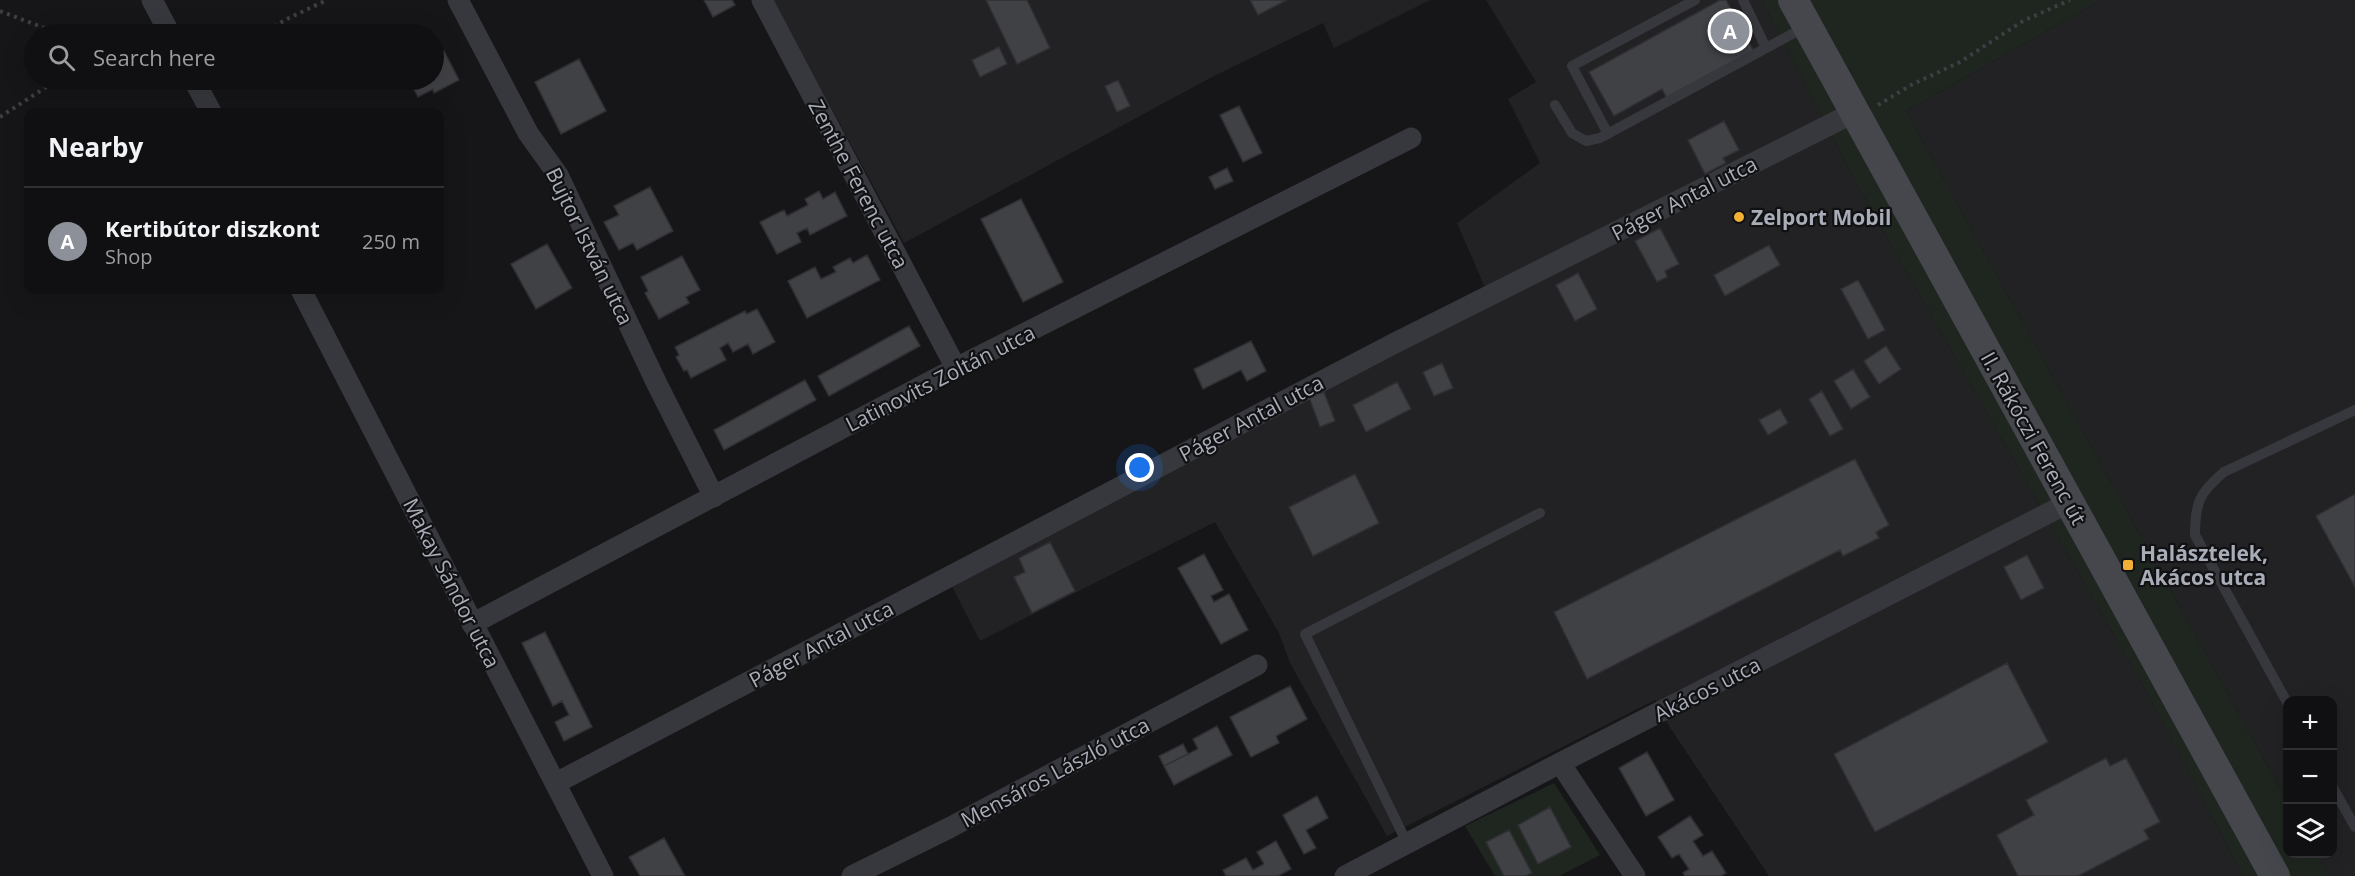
<!DOCTYPE html>
<html lang="en">
<head>
<meta charset="utf-8">
<style>
	body { margin:0; font-family:"Open Sans",sans-serif; background:#19191b; color:#f1f3f6 }
	.controls { position:absolute; right:18px; bottom:18px; display:grid; overflow:hidden; border-radius:12px; box-shadow:0 6px 24px #0002 }
	.controls button { width:54px; height:54px; display:grid; place-items:center; padding:0; border:0; border-bottom:2px solid #303032; background:#101012; color:#f1f3f6; font:30px sans-serif }
	.you { position:absolute; left:1140px; top:468px; width:21px; height:21px; margin:-15px; border:4px solid #fff; border-radius:50%; background:#1a73e8; box-shadow:0 0 0 9px #1a73e833 }
	.badge { display:grid; place-items:center; width:39px; height:39px; border-radius:50%; background:#8c9099; color:#fff; font-size:20px; font-weight:700 }
	.pin { position:absolute; translate:-50% -50%; border:3px solid #fff; box-shadow:0 2px 6px #0006 }
	.list { margin:0; padding:0; list-style:none }
	h2 { display:flex; justify-content:space-between; align-items:center; height:78px; margin:0; padding:0 24px; font-size:26px }
	h2 small { font-size:20px; font-weight:400; color:#9c9d9f }
	.list li { display:grid; grid-template-columns:39px 1fr auto; gap:18px; align-items:center; box-sizing:border-box; height:108px; padding:0 24px; border-top:2px solid #303032 }
	.list b { display:block; font-size:22px; white-space:nowrap }
	.list p { margin:0; font-size:20px; white-space:nowrap; color:#9c9d9f }
	.list em { font-size:20px; font-style:normal; color:#9c9d9f }
	.icon { flex:none; width:33px; height:33px; fill:none; stroke:currentColor; stroke-width:2; stroke-linecap:round; stroke-linejoin:round }
	.map { position:relative; flex:none; width:2355px; height:876px; overflow:hidden }
	.search { position:absolute; background:#101012; box-shadow:0 6px 24px #0002; left:24px; top:24px; width:420px; height:66px; display:flex; align-items:center; gap:15px; box-sizing:border-box; padding:0 21px; border-radius:33px; color:#9c9d9f; font-size:22px }
	.panel { position:absolute; background:#101012; box-shadow:0 6px 24px #0002; left:24px; top:108px; width:420px; height:186px; border-radius:12px }
	.map>svg:first-child { display:block }
	.built { fill:#222225 }
	.green { fill:#1e261f }
	.building { fill:#404145; stroke:#303034; stroke-width:1.5 }
	.lines { fill:none; stroke-linecap:round; stroke-linejoin:round }
	.path { stroke:#3d3f44; stroke-width:4; stroke-dasharray:3 4.5; stroke-linecap:butt }
	.lane { stroke:#37383d; stroke-width:10 }
	.street { stroke:#37383d; stroke-width:21 }
	.secondary { stroke:#45474d; stroke-width:30 }
	.poi-dot { fill:#f2b134; stroke:#111113; stroke-width:2 }
	.labels { text-anchor:middle; dominant-baseline:central; stroke-width:4.5; stroke-linejoin:round; paint-order:stroke }
	.street-label { font-size:21px; fill:#a8adb8; stroke:#111113 }
	.poi-label { font-size:21px; font-weight:bold; fill:#a8adb8; stroke:#111113; text-anchor:start }
</style>
</head>
<body>
<div class="map">
<svg width="2355" height="876" viewBox="0 0 2355 876">
	<rect width="100%" height="100%" fill="#161618"/>
	<path class="built" d="M773,0H1430L1334,48L1323,23L1214,76L904,243Z
		M1486,0H1762L1855,181L2150,698L2243,876H1769L1669,726L1655,700L1387,836L1290,663L1279,633L1215,522L980,641L943,569L1487,292L1457,223L1540,163L1508,99L1536,82Z
		M2101,0H2355V876H2329L2317,854H2332V700H2288L2287,801L1906,111Z"/>
	<path class="green" d="M1762,0H2101L1906,111L2287,801L2288,854H2317L2329,876H2243L2150,698L1855,181Z
		M1554,783L1600,855L1559,876H1495L1465,826Z"/>
	<path class="building" d="M704,0H732L735,5L713,17Z
		M986,0H1027L1050,48L1017,64Z
		M1250,0H1287L1258,15Z
		M1720,0H1726L1755,53L1668,100L1662,89L1614,116L1589,72Z
		M999,47L1007,64L980,77L972,60Z
		M444,51L459,80L434,93L433,89L418,97L409,80H434V56Z
		M579,59L606,111L561,134L535,82Z
		M1118,80L1130,106L1117,112L1105,86Z
		M1239,106L1262,153L1243,162L1220,115Z
		M1724,121L1739,150L1723,158L1726,163L1705,174L1688,140Z
		M1227,168L1233,181L1215,189L1209,177Z
		M650,187L673,231L637,250L633,243L619,250L604,222L619,215L614,206Z
		M819,191L823,199L835,192L847,216L810,235L807,228L797,233L801,242L777,254L760,222L784,210L787,216L808,205L805,199Z
		M1021,199L1063,282L1023,302L981,219Z
		M1660,228L1679,264L1665,271L1667,277L1657,282L1635,241Z
		M547,244L572,288L536,309L511,264Z
		M1769,245L1780,265L1725,296L1714,275Z
		M867,255L880,280L807,318L788,281L815,267L821,279L836,272L833,267L850,258L853,263Z
		M682,256L700,290L686,297L689,303L659,319L645,293L648,291L641,277Z
		M1578,273L1597,309L1575,321L1556,285Z
		M1858,280L1885,330L1868,339L1841,289Z
		M757,309L775,342L753,354L748,344L733,352L728,343L720,348L726,360L691,378L687,370L684,371L676,357L679,355L675,347L745,311L747,314Z
		M909,326L920,346L829,396L818,376Z
		M1251,341L1266,371L1247,381L1241,370L1203,389L1194,369Z
		M1886,346L1901,369L1879,384L1864,361Z
		M1442,363L1453,388L1434,396L1423,372Z
		M1853,369L1870,397L1851,409L1834,381Z
		M805,380L816,400L724,450L714,430Z
		M1397,382L1411,409L1366,432L1353,405Z
		M1822,391L1843,429L1830,436L1809,399Z
		M1324,392L1335,421L1320,427L1309,397Z
		M1780,409L1788,423L1768,435L1759,420Z
		M1855,459L1889,525L1876,532L1879,538L1843,556L1840,550L1587,679L1554,612Z
		M1355,474L1379,523L1313,556L1289,507Z
		M2355,494V587L2316,516Z
		M1050,542L1075,591L1032,613L1014,577L1025,572L1019,558Z
		M1204,554L1223,590L1211,596L1214,602L1229,594L1248,630L1221,644L1178,568Z
		M2027,555L2044,588L2021,600L2004,567Z
		M545,632L592,727L564,741L555,722L569,715L562,701L553,706L522,643Z
		M2007,663L2048,742L1875,832L1834,754Z
		M1290,686L1307,719L1276,736L1279,743L1251,757L1230,717Z
		M1217,726L1232,755L1174,785L1164,766L1198,749L1193,739Z
		M1183,744L1188,754L1164,766L1159,756Z
		M1647,752L1674,800L1646,816L1619,768Z
		M2106,758L2110,766L2126,758L2160,822L2144,830L2149,839L2078,876H2018L1997,835L2034,815L2026,800Z
		M1317,796L1328,818L1306,830L1316,848L1304,854L1283,815Z
		M1550,807L1571,847L1538,864L1518,825Z
		M1690,816L1703,835L1693,841L1703,856L1712,851L1726,873L1721,876H1685L1683,873L1689,869L1679,854L1672,858L1658,837Z
		M1509,830L1532,873L1526,876H1504L1486,842Z
		M664,838L685,876H640L629,857Z
		M1276,841L1291,869L1278,876H1226L1223,870L1246,858L1253,870L1264,864L1257,852Z"/>
	<g class="lines">
		<path class="path" d="M0,11L60,34
			M261,34L289,18L327,0
			M1878,105L1911,85L1960,62L2023,21L2070,0
			M0,117L57,80"/>
		<path class="lane" d="M1743,0L1766,48
			M1555,105L1572,133L1586,141L1600,138L1805,27
			M1608,134L1572,66L1695,0
			M2288,704L2195,535C2195,503 2199,493 2224,472L2355,410
			M2332,786L2355,827
			M1407,843L1305,634L1540,513"/>
		<path class="street" d="M152,0L170,34
			M458,0L528,133L558,175L657,384L714,497
			M762,0L956,368
			M194,80L211,112
			M301,290L603,876
			M472,624L956,368L1411,138
			M1560,763L1635,876
			M556,783L1391,345L1855,112
			M852,876L949,828L1257,665
			M1345,876L1560,763L2070,502"/>
		<path class="secondary" d="M1793,0L2275,876"/>
	</g>
	<g class="poi-dot">
		<circle cx="1739" cy="217" r="6"/>
		<rect x="2122" y="559" width="12" height="12" rx="3"/>
	</g>
	<g class="labels">
		<g class="street-label">
			<text transform="translate(859 184) rotate(62)">Zenthe Ferenc utca</text>
			<text transform="translate(1684 198) rotate(-27)">Páger Antal utca</text>
			<text transform="translate(590 246) rotate(64)">Bujtor István utca</text>
			<text transform="translate(940 378) rotate(-27)">Latinovits Zoltán utca</text>
			<text transform="translate(1251 418) rotate(-28)">Páger Antal utca</text>
			<text transform="translate(2034 438) rotate(61)">II. Rákóczi Ferenc út</text>
			<text transform="translate(452 583) rotate(63)">Makay Sándor utca</text>
			<text transform="translate(821 644) rotate(-28)">Páger Antal utca</text>
			<text transform="translate(1707 689) rotate(-27)">Akácos utca</text>
			<text transform="translate(1055 772) rotate(-28)">Mensáros László utca</text>
		</g>
		<g class="poi-label">
			<text x="1751" y="217">Zelport Mobil</text>
			<text x="2140" y="553">Halásztelek,<tspan x="2140" dy="24">Akácos utca</tspan></text>
		</g>
	</g>
</svg>
<div class="controls">
<button>+</button>
<button>−</button>
<button><svg class="icon" aria-label="layers" viewBox="0 0 24 24"><path d="M12 4l9 5-9 5-9-5zM3 14l9 5 9-5"/></svg></button>
</div>
<div class="you"></div>
<div class="pin badge" style="left:1730px;top:31px">A</div>
<div class="search"><svg class="icon" aria-label="search" viewBox="0 0 24 24"><circle cx="10" cy="10" r="6"/><path d="M15 15l6 6"/></svg>Search here</div>
<section class="panel">
<h2>Nearby<small></small></h2>
<ul class="list">
<li><span class="badge">A</span><div><b>Kertibútor diszkont</b><p>Shop</p></div><em>250 m</em></li>
</ul>
</section>
</div>
</body>
</html>
